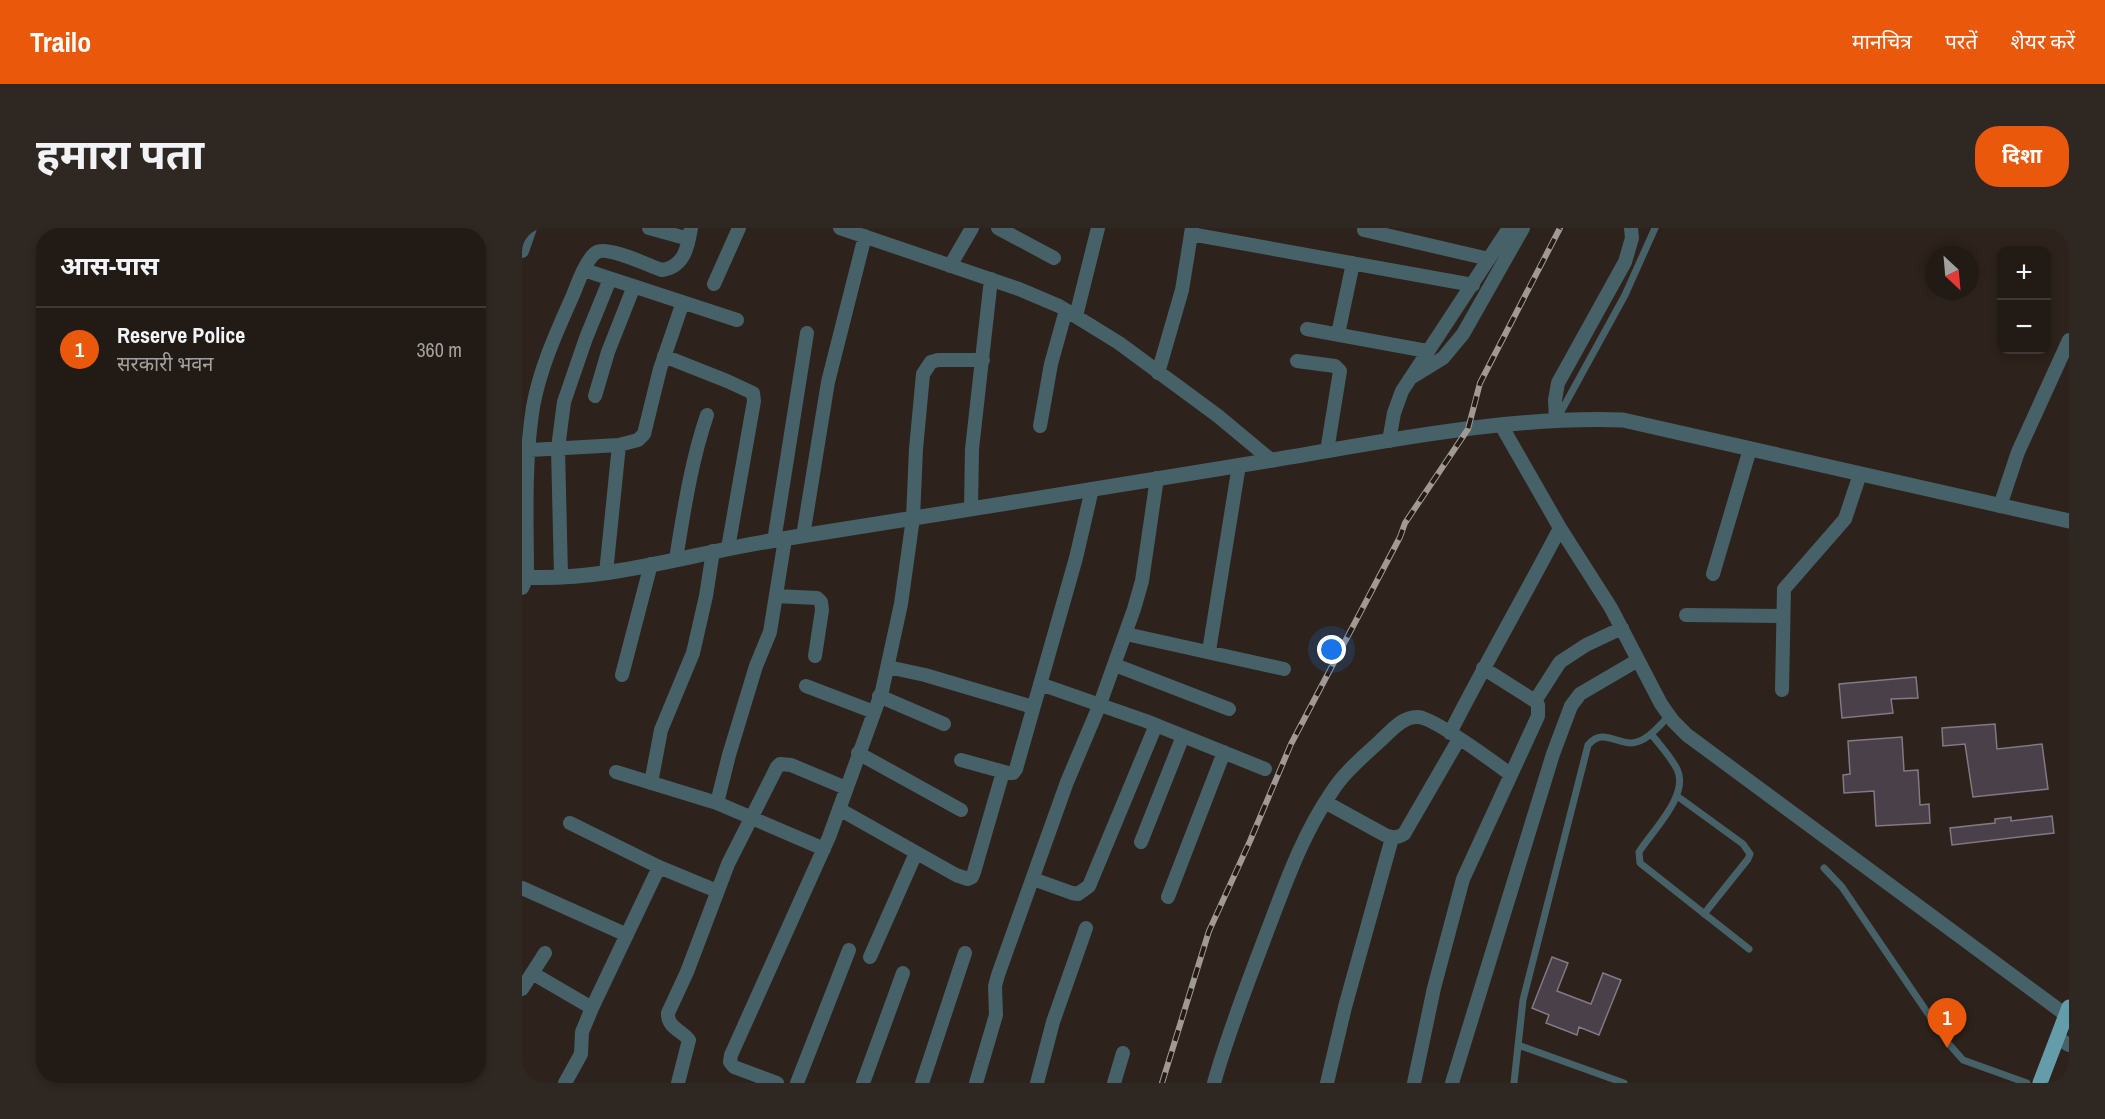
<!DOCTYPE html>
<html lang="hi">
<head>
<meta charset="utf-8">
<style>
	body { margin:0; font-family:"Archivo Narrow","Noto Sans Devanagari",sans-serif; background:#2e2722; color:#f1f3f6 }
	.controls { position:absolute; right:18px; top:18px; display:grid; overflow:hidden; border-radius:12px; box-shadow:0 3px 9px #0003 }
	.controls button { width:54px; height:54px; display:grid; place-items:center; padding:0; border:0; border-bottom:2px solid #3f3834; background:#221a15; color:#f1f3f6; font:30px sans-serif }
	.compass { position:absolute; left:1403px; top:18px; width:54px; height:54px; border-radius:50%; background:#221a15; box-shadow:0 3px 9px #0003; rotate:154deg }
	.you { position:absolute; left:810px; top:422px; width:21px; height:21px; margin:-15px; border:4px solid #fff; border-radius:50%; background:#1a73e8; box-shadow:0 0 0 9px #1a73e833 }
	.badge { display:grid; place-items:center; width:39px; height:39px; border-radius:50%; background:#ea580c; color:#fff; font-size:20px; font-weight:700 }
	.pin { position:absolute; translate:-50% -50px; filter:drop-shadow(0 2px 3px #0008) }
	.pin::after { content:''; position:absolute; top:32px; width:21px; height:18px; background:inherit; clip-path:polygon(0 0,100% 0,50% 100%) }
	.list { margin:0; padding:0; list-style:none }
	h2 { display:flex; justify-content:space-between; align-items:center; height:78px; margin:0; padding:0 24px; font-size:26px }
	h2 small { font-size:20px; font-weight:400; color:#a2a1a0 }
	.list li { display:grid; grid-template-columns:39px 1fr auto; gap:18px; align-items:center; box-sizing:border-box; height:84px; padding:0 24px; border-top:2px solid #3f3834 }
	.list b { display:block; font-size:22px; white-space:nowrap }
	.list p { margin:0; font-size:20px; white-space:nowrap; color:#a2a1a0 }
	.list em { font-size:20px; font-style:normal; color:#a2a1a0 }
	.map { position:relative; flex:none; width:1547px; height:855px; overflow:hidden; border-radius:24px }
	header { display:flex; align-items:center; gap:36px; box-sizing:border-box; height:84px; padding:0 30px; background:#ea580c; color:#fff }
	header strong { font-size:28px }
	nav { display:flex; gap:33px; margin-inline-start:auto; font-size:21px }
	.intro { display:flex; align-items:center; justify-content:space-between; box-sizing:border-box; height:144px; padding:0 36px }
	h1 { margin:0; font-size:42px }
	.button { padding:15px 27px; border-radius:24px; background:#ea580c; color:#fff; font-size:21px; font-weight:700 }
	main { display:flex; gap:36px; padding:0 36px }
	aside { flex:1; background:#221a15; border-radius:24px; box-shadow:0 3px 9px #0003 }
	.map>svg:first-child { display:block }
	.building { fill:#494049; stroke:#837883; stroke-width:1.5 }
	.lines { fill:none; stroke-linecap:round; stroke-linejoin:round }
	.service { stroke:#476168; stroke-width:7 }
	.minor { stroke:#476168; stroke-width:14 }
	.tertiary { stroke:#476168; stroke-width:15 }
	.primary { stroke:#649caa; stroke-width:15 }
	.rail-casing { stroke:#a19993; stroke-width:6 }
	.rail { stroke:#231a13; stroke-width:4; stroke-dasharray:11; stroke-linecap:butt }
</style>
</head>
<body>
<header>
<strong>Trailo</strong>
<nav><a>मानचित्र</a><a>परतें</a><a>शेयर करें</a></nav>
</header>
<div class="intro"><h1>हमारा पता</h1><a class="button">दिशा</a></div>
<main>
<aside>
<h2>आस-पास<small></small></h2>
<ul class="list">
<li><span class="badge">1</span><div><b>Reserve Police</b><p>सरकारी भवन</p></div><em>360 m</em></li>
</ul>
</aside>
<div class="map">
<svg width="1547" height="855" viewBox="0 0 1547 855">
	<rect width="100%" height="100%" fill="#2d231c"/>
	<path class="building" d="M1394,449L1396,470L1369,471L1371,485L1320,490L1317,456Z
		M1473,496L1475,521L1520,516L1526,561L1451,569L1443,516L1421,518L1420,500Z
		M1380,509L1382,543L1396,542L1398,577L1407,576L1408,595L1354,598L1352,563L1322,565L1321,547L1328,546L1326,513Z
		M1530,588L1532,605L1430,617L1428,600L1473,595V591L1489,589V593Z
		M1030,729L1046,735L1035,763L1069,776L1081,745L1099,752L1077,807L1057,799L1055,807L1024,795L1027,787L1010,780Z"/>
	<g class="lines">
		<path class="service" d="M1036,189L1103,67L1133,0
			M1129,506C1138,517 1148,528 1155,541C1168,567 1130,603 1117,624L1118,635L1227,721
			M1155,568L1221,616L1228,626L1226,631L1182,686
			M1302,640L1320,659L1426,815L1441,832L1505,855
			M996,817L1102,855
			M992,855L1001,772L1066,517C1080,500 1093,515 1109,515C1125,514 1137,498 1147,488"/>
		<path class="minor" d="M127,0L167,11
			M318,0L497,61L537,78L597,115L696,188L749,232
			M476,0L532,30
			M842,2L967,31
			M669,6L951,57
			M0,23L8,0
			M428,38L450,0
			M62,42L215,92
			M192,56L217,0
			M554,88L576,0
			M785,101L905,123
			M816,106L831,35
			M142,128L205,153L231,165L232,173L206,320
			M775,133L813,138L818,143L805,223
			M636,145L660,62L670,0
			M890,149L921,130L941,106L1001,0
			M73,168L86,124L112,58
			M1034,193L1033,172L1036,155L1103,34L1110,10L1109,0
			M979,197L1038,300L1089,380L1139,476L1151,493L1165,507L1544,787
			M518,198L529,136L544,82
			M867,213L872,185L880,163L987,0
			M8,222L97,217L116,212L122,206L138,141L161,74
			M1478,278L1496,224L1547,112
			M449,281L450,221L469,51
			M281,308L306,154L343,8
			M252,313L285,105
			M154,331C162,282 169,234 185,187
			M84,345L97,217
			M1191,346L1228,221
			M39,348L36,220L42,174L64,110L88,51
			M0,360L5,349C5,293 2,235 11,179C18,140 35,103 51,67C55,57 65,29 75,24C86,18 128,38 140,42C162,39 166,19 169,0
			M254,368L295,370L299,374L300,382L293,428
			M1164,387L1261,388
			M604,406L762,441
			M687,423L717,237
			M593,437L707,481
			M366,439L403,447L511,479
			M100,447L129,336
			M518,456L624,493L743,541
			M284,458L352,484
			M1260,462L1262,361L1323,291L1338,246
			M357,468L422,496
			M1013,473L1038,434L1064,417L1100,400
			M928,505C963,436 1002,369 1038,300
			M336,525L439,582
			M439,532L486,545H491L494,541L554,330L570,261
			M94,544L195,575L302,621
			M129,555L139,502L171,425L184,368L191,323
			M803,574L863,607C871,610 875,610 882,606L937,511
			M195,575L207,527L234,438L248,404L263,311
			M317,581L434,647L446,651L450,649L452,644L481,544
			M48,595L137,639L195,663
			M619,614L661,508
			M511,651L550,665L556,666L567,658L634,497
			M0,660L105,707
			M646,669L702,524
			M348,729L394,625
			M10,745L70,780
			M0,761L23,725
			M1536,810L1547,817
			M43,855L59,826L60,804L70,780L137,639
			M156,855L167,812C159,802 145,799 146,785L165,744L206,636L255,539L258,536L269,537L324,560
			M255,855L212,839L208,834L209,827L307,609L360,463L379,376L391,290L394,221L401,146L409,134L416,132H461
			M275,855L327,722
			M341,855L381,745
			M400,855L443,725
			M454,855L474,787L473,758L476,747L545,554L578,476L612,381L620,353L635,250
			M515,855L531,794L564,700
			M592,855L601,825
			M692,855C706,805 725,757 743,709C762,660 779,609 809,565C822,544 841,529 859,512C869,503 881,488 896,489C911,489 973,535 988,546
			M805,855L823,779L870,610
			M892,855L912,760L941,651L1016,488V477L1013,473L961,440
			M930,855L1031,526L1049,478L1058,466L1116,432"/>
		<path class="tertiary" d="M0,349C86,354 170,325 254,312C420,286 585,259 751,232C866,213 983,188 1101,192L1547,293"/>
		<path class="primary" d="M1518,855L1547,779"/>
		<g class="rail-casing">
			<path id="rail" d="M640,855L687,703L728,613L769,516L878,309L883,295L946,201L958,155L1038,0"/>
		</g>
		<use href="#rail" class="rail"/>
	</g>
</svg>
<div class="controls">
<button>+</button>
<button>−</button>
</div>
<svg class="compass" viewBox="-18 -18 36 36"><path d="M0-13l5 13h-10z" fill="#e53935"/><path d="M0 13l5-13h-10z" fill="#a2a1a0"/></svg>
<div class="you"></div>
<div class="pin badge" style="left:1425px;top:820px">1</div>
</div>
</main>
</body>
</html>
